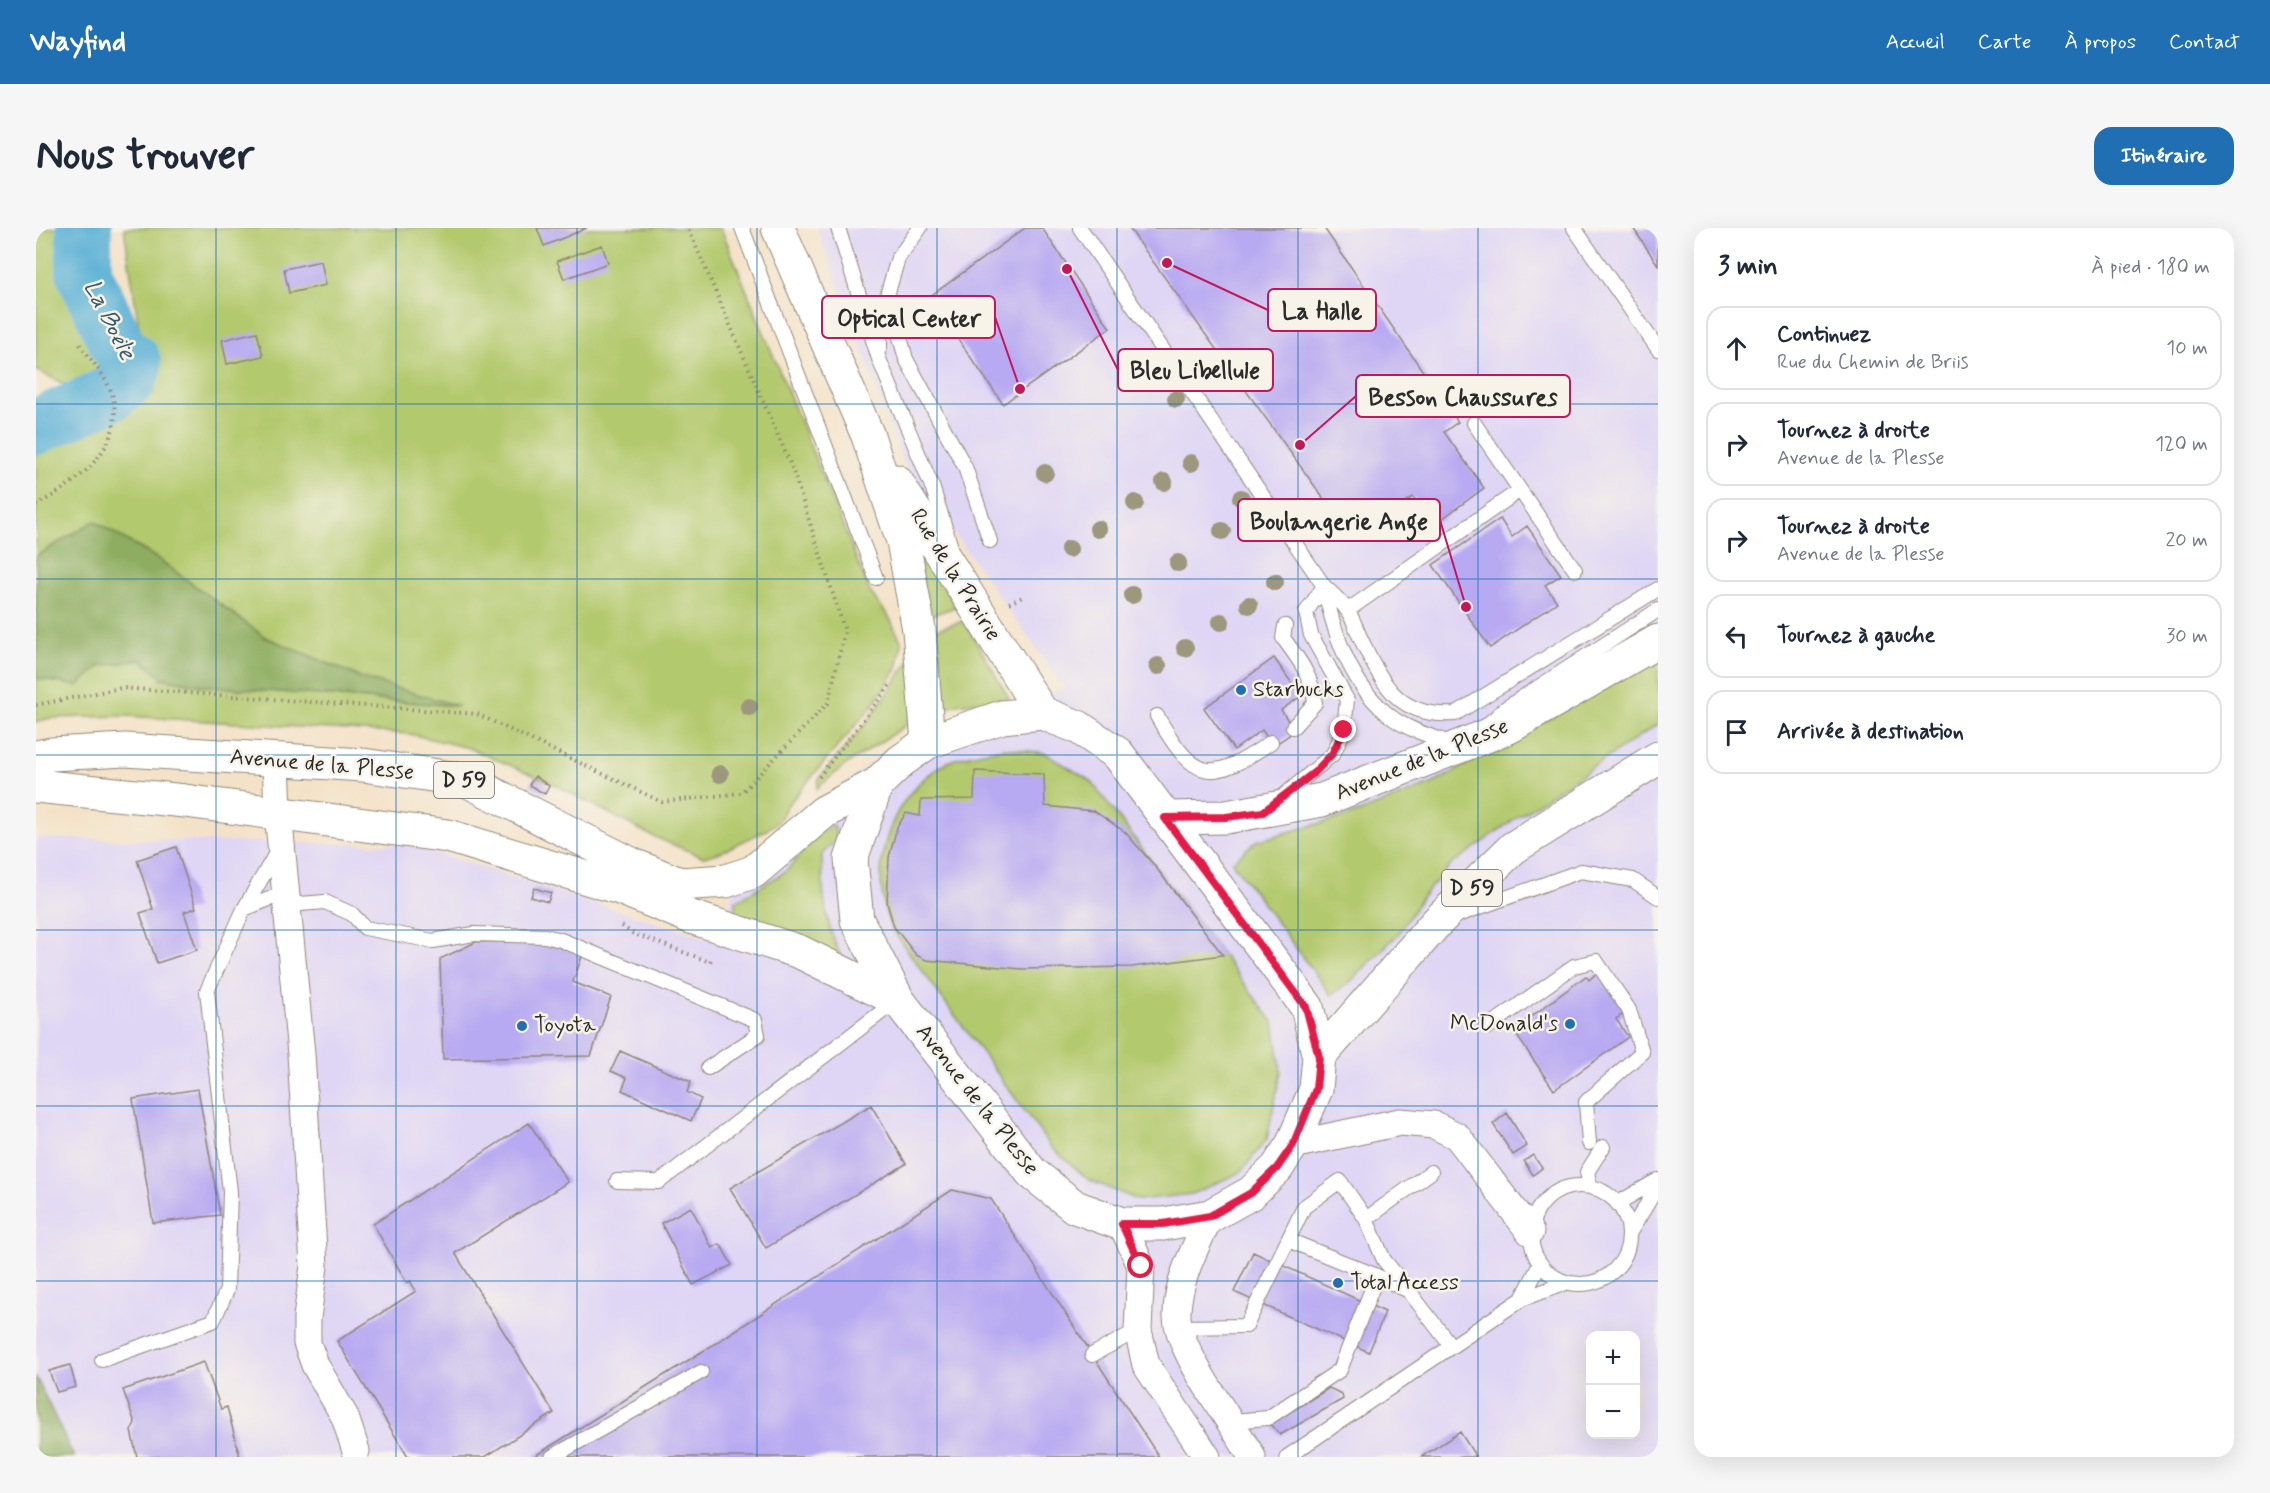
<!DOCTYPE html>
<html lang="fr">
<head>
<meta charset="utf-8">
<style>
	body { margin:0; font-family:Mynerve,sans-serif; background:#f6f6f7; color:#1f2937 }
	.controls { position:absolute; right:18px; bottom:18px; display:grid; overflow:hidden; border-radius:12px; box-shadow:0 6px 24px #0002 }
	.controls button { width:54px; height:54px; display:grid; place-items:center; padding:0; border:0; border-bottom:2px solid #e0e1e3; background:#fff; color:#1f2937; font:30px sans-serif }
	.stop { position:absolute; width:18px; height:18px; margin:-14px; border:4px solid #e11d48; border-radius:50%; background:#fff }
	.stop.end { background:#e11d48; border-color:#fff; box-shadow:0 2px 6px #0008 }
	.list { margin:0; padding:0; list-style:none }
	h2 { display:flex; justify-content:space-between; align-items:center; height:78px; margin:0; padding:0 24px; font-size:26px }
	h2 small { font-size:20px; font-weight:400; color:#747a83 }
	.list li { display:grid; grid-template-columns:39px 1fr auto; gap:18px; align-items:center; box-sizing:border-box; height:84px; margin:0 12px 12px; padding:0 12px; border:2px solid #e0e1e3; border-radius:18px }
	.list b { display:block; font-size:22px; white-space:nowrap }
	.list p { margin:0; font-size:20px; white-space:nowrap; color:#747a83 }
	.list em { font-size:20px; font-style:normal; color:#747a83 }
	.icon { flex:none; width:33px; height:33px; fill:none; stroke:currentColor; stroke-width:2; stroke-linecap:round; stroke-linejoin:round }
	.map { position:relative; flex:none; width:1622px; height:1229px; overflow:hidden; border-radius:18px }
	header { display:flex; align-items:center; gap:36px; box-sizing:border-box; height:84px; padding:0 30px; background:#1f6fb2; color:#fff }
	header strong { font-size:28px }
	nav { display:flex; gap:33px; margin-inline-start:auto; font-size:21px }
	.intro { display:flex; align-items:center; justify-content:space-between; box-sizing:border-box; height:144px; padding:0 36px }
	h1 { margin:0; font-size:42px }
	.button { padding:15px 27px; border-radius:18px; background:#1f6fb2; color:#fff; font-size:21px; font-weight:700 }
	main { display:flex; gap:36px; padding:0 36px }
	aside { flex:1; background:#fff; border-radius:18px; box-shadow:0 6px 24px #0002 }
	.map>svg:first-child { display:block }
	.built { fill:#dfd5f5; fill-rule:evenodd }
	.green { fill:#b3c96d; stroke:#6f7a4c; stroke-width:1.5 }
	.forest { fill:#8ead60; stroke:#5c6c46; stroke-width:1.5 }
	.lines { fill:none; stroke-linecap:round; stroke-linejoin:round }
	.river { stroke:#59b0d6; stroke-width:56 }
	.building { fill:#b7a9f2 }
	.lane-casing { stroke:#90867a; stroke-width:16 }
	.street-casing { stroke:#90867a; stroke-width:29 }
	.secondary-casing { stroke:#90867a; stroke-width:35 }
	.primary-casing { stroke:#90867a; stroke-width:35 }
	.path { stroke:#90867a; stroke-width:4; stroke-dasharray:1.5 4.5; stroke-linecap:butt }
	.lane { stroke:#fff; stroke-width:14 }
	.street { stroke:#fff; stroke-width:27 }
	.secondary { stroke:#fff; stroke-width:33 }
	.primary { stroke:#fff; stroke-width:33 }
	.tree { fill:#9c977d }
	.route { stroke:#e11d48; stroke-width:8 }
	.grid { fill:none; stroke:#1f6fb2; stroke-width:1.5; stroke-opacity:0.55 }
	.poi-dot { fill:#1f6fb2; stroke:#f7f3e8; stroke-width:2 }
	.labels { text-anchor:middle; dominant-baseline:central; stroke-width:5; stroke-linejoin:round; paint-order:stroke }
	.shield { fill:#f7f3e8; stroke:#686764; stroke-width:1.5 }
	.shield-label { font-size:21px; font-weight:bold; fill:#2b2b2b }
	.street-label { font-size:22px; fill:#2b2b2b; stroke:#f7f3e8 }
	.poi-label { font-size:22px; fill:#2b2b2b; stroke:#f7f3e8; text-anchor:start }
	.water-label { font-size:24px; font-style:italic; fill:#3b5a67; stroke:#f7f3e8 }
	.leader { fill:none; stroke:#c2185b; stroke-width:2 }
	.callout-dot { fill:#c2185b; stroke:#f7f3e8; stroke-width:2 }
	.callout { fill:#f7f3e8; stroke:#c2185b; stroke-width:2 }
	.callout-label { font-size:24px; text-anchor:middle; font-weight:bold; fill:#2b2b2b }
</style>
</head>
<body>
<header>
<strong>Wayfind</strong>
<nav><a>Accueil</a><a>Carte</a><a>À propos</a><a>Contact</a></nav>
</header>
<div class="intro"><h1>Nous trouver</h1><a class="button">Itinéraire</a></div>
<main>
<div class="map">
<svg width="1622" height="1229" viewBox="0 0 1622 1229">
	<rect width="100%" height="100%" fill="#f7f3e8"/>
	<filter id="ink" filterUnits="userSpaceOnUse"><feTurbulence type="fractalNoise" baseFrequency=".0167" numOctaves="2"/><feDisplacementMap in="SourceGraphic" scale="12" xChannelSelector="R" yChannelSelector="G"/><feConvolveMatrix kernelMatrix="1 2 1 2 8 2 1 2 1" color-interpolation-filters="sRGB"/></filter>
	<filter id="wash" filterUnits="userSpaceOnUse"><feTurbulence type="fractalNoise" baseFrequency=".008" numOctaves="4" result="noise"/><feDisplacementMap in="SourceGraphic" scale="24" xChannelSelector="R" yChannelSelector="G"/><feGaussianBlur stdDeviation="1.35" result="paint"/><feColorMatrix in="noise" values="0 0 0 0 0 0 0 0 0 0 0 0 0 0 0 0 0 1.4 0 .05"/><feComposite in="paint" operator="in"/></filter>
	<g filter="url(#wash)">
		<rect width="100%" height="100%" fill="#f4e2c8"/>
		<path class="built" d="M781,0H1622V1229H38L0,1149V610L376,617L682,714L698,662L783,576L876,504L1029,461L868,235ZM1554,1108H1600V1206H1554Z"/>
		<path class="green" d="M0,0H34V70L71,130L118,165L104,106L88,0H685L834,364L853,389L866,415L861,441L837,477L751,578L743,593L730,602L685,624L667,629L614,607L516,555L433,520L374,506L90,488L14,490L0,494V450L41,458L64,438L106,432L126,450L169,458L419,478L326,450L229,409L122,331L59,294L0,328V218L56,189L42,163L0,142Z
			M879,313L887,316L919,379L893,388Z
			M928,393L973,470L921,476L902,482L904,428L898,402Z
			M876,429L878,480L869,498L812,535L781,560L783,550L832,493Z
			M1622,429V496L1484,587L1415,637L1385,670L1363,705L1313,755L1295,767L1196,634L1220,613L1319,586L1400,554Z
			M968,520L1009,525L1055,553L1238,795L1245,843L1231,911L1205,944L1156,966L1102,972L1053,952L1015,919L855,700C831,638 852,569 910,535C926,526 951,524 968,520Z
			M798,597L801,611L786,626C786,671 789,698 810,739L697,691L700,673L749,644L785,603Z"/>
		<path class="forest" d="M58,293L122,331L229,409L326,450L423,478L169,458L126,450L106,432L64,438L41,458L0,450V328Z
			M0,1149L38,1229H0Z"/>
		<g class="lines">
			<path class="river" d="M0,199L76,165L93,151L98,139L97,133L84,122L48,45V0"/>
		</g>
		<g id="blocks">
			<path class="building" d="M501,0H551L508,18Z
				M989,0H1006L1074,100L967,176L893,69Z
				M1093,0H1288L1422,194L1408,204L1448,260L1399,296L1377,269L1316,310Z
				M1597,0H1622V37Z
				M566,17L572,35L528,51L521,33Z
				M285,33L290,57L253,65L248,41Z
				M221,104L227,128L191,136L186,112Z
				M1464,291L1476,309L1491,298L1525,347L1509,357L1521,374L1454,420L1397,337Z
				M1238,430L1265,468L1245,482L1259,503L1237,518L1226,502L1198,522L1168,480Z
				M939,543L1008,546L1009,578L1058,583L1089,604L1118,637L1187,727L1096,739L986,741L890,732L880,727L858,699L851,675L853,629L861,599L870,585L884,588L885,572L938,571Z
				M499,548L513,558L509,566L493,557Z
				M140,619L160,680L148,684L161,722L121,735L104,685L117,681L101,632Z
				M498,660L515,665L512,674L495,669Z
				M513,712L546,728L537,754L575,769L555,828L407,831L404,731L440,714Z
				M1565,741L1593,782L1580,791L1592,809L1518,862L1477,802L1550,748L1553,752Z
				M584,823L655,854L651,864L665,871L655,893L586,862L591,850L575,843Z
				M162,861L184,987L117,995L97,871Z
				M835,877L870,936L730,1020L694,960Z
				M1471,885L1491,918L1477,927L1457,896Z
				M493,895L532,954L419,1025L518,1185L449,1229H372L301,1113L380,1063L374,1053L371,1055L337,996Z
				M1497,927L1506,940L1497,947L1488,933Z
				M916,962L955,971L1123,1229H497L680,1115Z
				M655,979L676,1020L684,1016L696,1037L657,1057L625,995Z
				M1217,1024L1349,1084L1333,1124L1198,1064Z
				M168,1134L185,1181L191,1179L204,1229H101L95,1203L99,1195L87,1162Z
				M34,1137L40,1159L21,1164L13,1143Z
				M1293,1160L1306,1166L1307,1171L1244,1207L1235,1196Z
				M1424,1204L1440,1229H1385Z"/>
		</g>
	</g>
	<g filter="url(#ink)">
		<use href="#blocks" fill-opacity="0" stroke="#90867a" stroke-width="1.5"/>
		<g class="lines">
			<g class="lane-casing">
				<path id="lane" d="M706,0L840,350
					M802,0L843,131L897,261L914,316
					M1044,0L1288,358C1296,366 1305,373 1311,382C1316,389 1320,399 1323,407C1346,454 1360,490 1419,486L1622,361
					M1538,0L1622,121
					M852,66L870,131L929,239L954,313
					M844,120V92L862,30L884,0
					M1438,195L1539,342
					M1288,358C1298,406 1315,460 1358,491C1375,503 1398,509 1417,516
					M1312,382L1484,262
					M1249,398L1247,410C1262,430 1277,449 1279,475L1257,499
					M1121,488C1159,554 1174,556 1235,514
					M1452,496L1470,480L1622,382
					M1244,571L1297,526L1308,502L1311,472L1275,407L1270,384L1288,358
					M252,677L289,674L316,686L329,700L397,713L438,706L509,708L525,712L719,792L722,807L672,840
					M208,681L251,664
					M1422,687L1545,643L1597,652L1622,669
					M1452,799L1538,738L1560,733L1593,782L1606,824L1550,874L1553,915
					M581,953L623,954L860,773
					M1495 1007a49 49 0 1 1 98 0a49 49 0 1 1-98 0Z
					M1554,958L1551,944L1567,919
					M1582,975L1622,952
					M1330,991L1395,944
					M1594,1004L1622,958
					M1252,1012L1268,979L1304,953L1330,991L1348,1032L1370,1059
					M1486,1071L1504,1036
					M1144,1099L1210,1098L1252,1012L1341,1048
					M1056,1127L1102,1102
					M66,1132L177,1093L191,1062L194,964L171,763L208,681L243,620
					M1196,1193L1232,1190L1304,1142L1341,1048L1373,1063L1415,1118
					M516,1229L665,1144
					M1251,1229L1486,1071L1530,1055"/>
			</g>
			<g class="street-casing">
				<path id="street" d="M240,532L242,584L265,826L278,1038L271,1090V1115L279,1137L309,1189L320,1223
					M1256,917L1364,894L1398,897L1421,908L1494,1004
					M1174,988C1160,1018 1140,1055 1141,1088C1142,1124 1197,1195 1216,1229
					M1086,996L1105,1038L1102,1102L1110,1137L1171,1229"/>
			</g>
			<g class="secondary-casing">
				<path id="secondary" d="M742,0L832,208L867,313L883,402L892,514
					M860,253L1006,485"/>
			</g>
			<g class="primary-casing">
				<path id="primary" d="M1006,485L1042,499L1082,526L1271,779L1283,829L1280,861L1256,917L1241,940L1215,965L1174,988L1127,996H1086L1039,979L996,945L862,772L821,692L815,631L841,556L865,533L892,514L966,489Z
					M0,529L16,526L89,522L327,537L430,552L597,637L644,656L690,653L717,644L788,584L841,556
					M0,558L149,573L412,608L584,660L655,689L764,724L862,772
					M1129,590L1190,589L1286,572L1473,499L1622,413
					M1283,829L1400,695L1477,620L1622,530"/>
			</g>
			<path class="path" d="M0,277C41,255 91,219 76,166C72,152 52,128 43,115
				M973,375L989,368
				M0,477L85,460L441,486L626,574L705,565L792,475L809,403L756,240L652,0
				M783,549L855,456
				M586,698L596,705L674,734L676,729"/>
			<use href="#lane" class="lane"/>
			<use href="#street" class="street"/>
			<use href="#secondary" class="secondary"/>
			<use href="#primary" class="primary"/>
		</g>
		<g class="tree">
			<circle cx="1140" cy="171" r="9"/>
			<circle cx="1155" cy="235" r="9"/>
			<circle cx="1009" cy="245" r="9"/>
			<circle cx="1128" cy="254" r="9"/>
			<circle cx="1205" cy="270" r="9"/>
			<circle cx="1099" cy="275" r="9"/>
			<circle cx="1062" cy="301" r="9"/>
			<circle cx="1186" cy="303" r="9"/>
			<circle cx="1033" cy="321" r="9"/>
			<circle cx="1142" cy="335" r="9"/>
			<circle cx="1239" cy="354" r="9"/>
			<circle cx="1096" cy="367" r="9"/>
			<circle cx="1213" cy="377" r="9"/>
			<circle cx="1185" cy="394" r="9"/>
			<circle cx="1149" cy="420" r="9"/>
			<circle cx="1122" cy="438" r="9"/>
			<circle cx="713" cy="479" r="9"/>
			<circle cx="684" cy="546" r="9"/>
		</g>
	</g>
	<g class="lines" filter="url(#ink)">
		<path class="route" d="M1105,1038L1086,996H1127L1174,988L1215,965L1241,940L1257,917L1280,861L1283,829L1270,779L1129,590L1190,589L1227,584L1279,544L1296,526L1308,502"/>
	</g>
	<path class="grid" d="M180,0V1229M360,0V1229M541,0V1229M721,0V1229M901,0V1229M1081,0V1229M1262,0V1229M1442,0V1229M0,176H1622M0,351H1622M0,527H1622M0,702H1622M0,878H1622M0,1053H1622"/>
	<g class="poi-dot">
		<circle cx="1205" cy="462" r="6"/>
		<circle cx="1534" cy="796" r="6"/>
		<circle cx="486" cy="798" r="6"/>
		<circle cx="1302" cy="1055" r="6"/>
	</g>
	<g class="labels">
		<g class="shield">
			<rect x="398" y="534" width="60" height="36" rx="4.5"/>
			<rect x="1406" y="642" width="60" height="36" rx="4.5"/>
		</g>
		<g class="shield-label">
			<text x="428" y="552">D 59</text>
			<text x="1436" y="660">D 59</text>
		</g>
		<g class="street-label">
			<text transform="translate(919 347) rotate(58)">Rue de la Prairie</text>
			<text transform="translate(1386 532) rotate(-22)">Avenue de la Plesse</text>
			<text transform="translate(286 537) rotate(5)">Avenue de la Plesse</text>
			<text transform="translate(941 872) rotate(52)">Avenue de la Plesse</text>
		</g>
		<g class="poi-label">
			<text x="1217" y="462">Starbucks</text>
			<text x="1522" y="796" text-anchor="end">McDonald's</text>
			<text x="498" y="798">Toyota</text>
			<text x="1314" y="1055">Total Access</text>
		</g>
		<g class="water-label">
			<text transform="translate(73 92) rotate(63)">La Boële</text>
		</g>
	</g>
	<path class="leader" d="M1131 35L1232 82M984 161L959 89M1031 41L1082 142M1264 217L1320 168M1430 379L1404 292"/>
	<g class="callout-dot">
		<circle cx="1131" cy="35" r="6"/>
		<circle cx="984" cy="161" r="6"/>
		<circle cx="1031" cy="41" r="6"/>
		<circle cx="1264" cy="217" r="6"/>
		<circle cx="1430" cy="379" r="6"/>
	</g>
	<g class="callout">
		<rect x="1232" y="61" width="108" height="42" rx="6"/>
		<rect x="786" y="68" width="173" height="42" rx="6"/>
		<rect x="1082" y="121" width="155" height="42" rx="6"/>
		<rect x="1320" y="147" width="214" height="42" rx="6"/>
		<rect x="1202" y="271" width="202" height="42" rx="6"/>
	</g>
	<g class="callout-label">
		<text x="1286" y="91">La Halle</text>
		<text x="873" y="98">Optical Center</text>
		<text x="1159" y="150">Bleu Libellule</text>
		<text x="1427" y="177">Besson Chaussures</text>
		<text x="1303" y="301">Boulangerie Ange</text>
	</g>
</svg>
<div class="controls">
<button>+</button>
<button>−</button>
</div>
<div class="stop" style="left:1105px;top:1038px"></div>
<div class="stop end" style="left:1308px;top:502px"></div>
</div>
<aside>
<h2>3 min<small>À pied · 180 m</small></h2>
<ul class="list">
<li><svg class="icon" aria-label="ahead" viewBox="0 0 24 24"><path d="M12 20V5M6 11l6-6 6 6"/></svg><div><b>Continuez</b><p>Rue du Chemin de Briis</p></div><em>10 m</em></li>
<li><svg class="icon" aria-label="right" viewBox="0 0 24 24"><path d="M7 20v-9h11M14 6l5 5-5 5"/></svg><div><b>Tournez à droite</b><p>Avenue de la Plesse</p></div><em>120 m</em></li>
<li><svg class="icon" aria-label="right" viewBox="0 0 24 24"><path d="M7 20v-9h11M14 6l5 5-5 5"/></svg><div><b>Tournez à droite</b><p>Avenue de la Plesse</p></div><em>20 m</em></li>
<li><svg class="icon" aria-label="left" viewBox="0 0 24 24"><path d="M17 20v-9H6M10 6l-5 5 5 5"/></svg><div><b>Tournez à gauche</b></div><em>30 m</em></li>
<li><svg class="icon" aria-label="arrive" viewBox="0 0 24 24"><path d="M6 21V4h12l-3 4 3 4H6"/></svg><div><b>Arrivée à destination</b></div></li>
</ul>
</aside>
</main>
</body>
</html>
